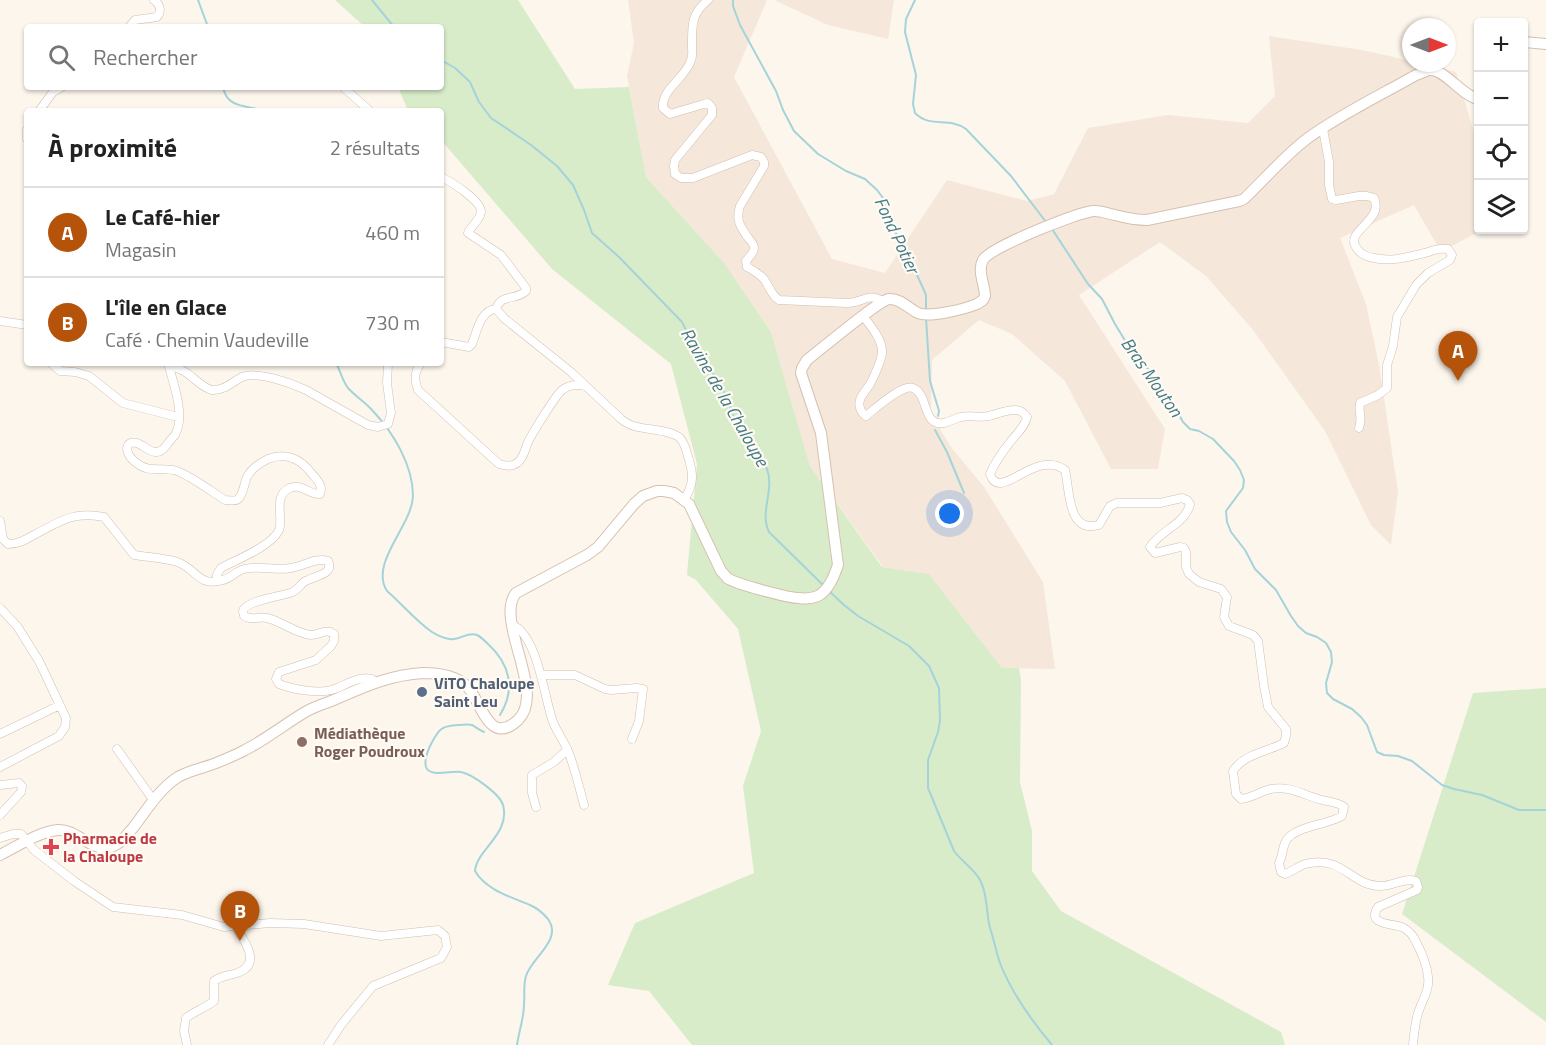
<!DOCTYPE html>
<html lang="fr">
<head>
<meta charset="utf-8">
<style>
	body { margin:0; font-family:"Titillium Web",sans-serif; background:#f6f6f6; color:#222 }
	.controls { position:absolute; right:18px; top:18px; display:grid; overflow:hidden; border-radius:6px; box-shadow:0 2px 4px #0004 }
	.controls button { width:54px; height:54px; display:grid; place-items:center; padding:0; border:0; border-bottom:2px solid #e0e0e0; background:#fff; color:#222; font:30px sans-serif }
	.compass { position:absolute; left:1402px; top:18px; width:54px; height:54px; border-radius:50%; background:#fff; box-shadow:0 2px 4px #0004; rotate:90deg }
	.you { position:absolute; left:950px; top:514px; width:21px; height:21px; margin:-15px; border:4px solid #fff; border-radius:50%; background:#1a73e8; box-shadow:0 0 0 9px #1a73e833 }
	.badge { display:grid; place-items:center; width:39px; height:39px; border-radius:50%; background:#b45309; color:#fff; font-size:20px; font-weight:700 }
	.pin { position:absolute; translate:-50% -50px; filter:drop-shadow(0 2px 3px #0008) }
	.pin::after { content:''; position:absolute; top:32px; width:21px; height:18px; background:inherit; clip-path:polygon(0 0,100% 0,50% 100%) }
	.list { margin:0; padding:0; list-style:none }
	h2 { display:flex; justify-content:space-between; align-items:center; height:78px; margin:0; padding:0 24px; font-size:26px }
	h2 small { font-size:20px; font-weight:400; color:#767676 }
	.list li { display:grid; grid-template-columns:39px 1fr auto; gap:18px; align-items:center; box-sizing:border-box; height:90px; padding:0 24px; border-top:2px solid #e0e0e0 }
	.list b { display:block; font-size:22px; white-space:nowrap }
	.list p { margin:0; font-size:20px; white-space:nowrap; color:#767676 }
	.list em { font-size:20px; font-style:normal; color:#767676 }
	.icon { flex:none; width:33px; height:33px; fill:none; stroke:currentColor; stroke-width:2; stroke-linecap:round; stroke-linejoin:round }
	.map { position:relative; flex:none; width:1546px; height:1045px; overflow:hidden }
	.search { position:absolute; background:#fff; box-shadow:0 2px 4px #0004; left:24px; top:24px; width:420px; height:66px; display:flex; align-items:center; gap:15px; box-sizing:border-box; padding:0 21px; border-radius:6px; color:#767676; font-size:22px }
	.panel { position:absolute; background:#fff; box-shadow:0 2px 4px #0004; left:24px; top:108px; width:420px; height:258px; border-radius:6px }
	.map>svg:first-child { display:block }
	.residential { fill:#f5e8da }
	.green { fill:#d8ecc9 }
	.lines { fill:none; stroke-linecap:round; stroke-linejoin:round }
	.stream { stroke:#a5d3da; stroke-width:2 }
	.minor-casing { stroke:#d1beb0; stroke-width:9 }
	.secondary-casing { stroke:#d6c0b0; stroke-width:12 }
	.minor { stroke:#fff; stroke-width:8 }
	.secondary { stroke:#fff; stroke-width:10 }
	.service-dot { fill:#5c6f8a; stroke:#fffaf3; stroke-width:2 }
	.education-dot { fill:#8d6e63; stroke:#fffaf3; stroke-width:2 }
	.health-dot { fill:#e0444e; stroke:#fffaf3; stroke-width:2 }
	.labels { text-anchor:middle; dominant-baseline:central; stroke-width:4.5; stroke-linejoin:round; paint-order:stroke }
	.service-label { font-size:16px; font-weight:bold; fill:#4e5e75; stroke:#fffaf3; text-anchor:start }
	.education-label { font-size:16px; font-weight:bold; fill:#785e54; stroke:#fffaf3; text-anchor:start }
	.health-label { font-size:16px; font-weight:bold; fill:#be3a42; stroke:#fffaf3; text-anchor:start }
	.water-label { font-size:18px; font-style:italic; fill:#437c86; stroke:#fffaf3 }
</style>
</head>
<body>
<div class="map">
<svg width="1546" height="1045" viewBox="0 0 1546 1045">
	<rect width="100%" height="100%" fill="#fdf6ec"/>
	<path class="residential" d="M628,0H767L734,77L832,259L885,273L947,180L1027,201L1054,194L1088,128L1168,115L1248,123L1275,96L1269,36L1362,50L1411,61V63H1418L1456,72L1478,146V230H1482L1441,252L1414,205L1340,238L1366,304L1379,365L1398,492L1391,545L1371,525L1325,431L1253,330L1206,276L1160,242L1079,295L1165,429L1158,469H1111L1065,381L1012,334L979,320L932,360L931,414L951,447L984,487L1043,582L1055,669L1002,668L929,574L883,567L810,466L771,332L725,264L646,177L627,76L634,43Z
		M774,0H894L888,39L828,25Z"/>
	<path class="green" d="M335,0H518L575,89L629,87L646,177L725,264L771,332L810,466L882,567L929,574L1002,668H1019L1021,680L1020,782L1032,831V871L1061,911L1281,1032L1285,1045H692L649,991L608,985L635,923L754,873L743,786L761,731L738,629L696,580L687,575L697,464L671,364L552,269L441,140V111H416L413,108L410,111H408L398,87H441V27H365Z
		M1546,688V1022L1402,914L1473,693Z"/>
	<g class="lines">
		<path class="stream" d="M198,0L208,27
			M372,0L394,27
			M733,0V6L740,25L776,91L783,110L794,131L818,154L846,171L865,179L877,190L883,198L891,225L904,247L923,288L926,295V309
			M915,0L906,19L905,32L916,75L913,104L915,113C931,129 948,116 966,129L1011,176L1046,222
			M441,60L455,68L470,82L479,102L491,118L531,145L557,166L573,185L584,210L592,233L619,257L682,322C688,332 689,342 695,352C700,358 706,363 710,369C716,378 722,388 727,397C730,405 732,415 736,423C745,439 760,452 767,469C775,490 759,512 769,532L823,585
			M223,87C227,109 247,105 264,111
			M1052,229L1088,284L1102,299L1115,324L1132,352L1153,374L1168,395L1183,422L1190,429L1199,431L1213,439L1234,461L1240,470L1244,480L1243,488L1226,511L1227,522L1231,532L1245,550L1255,569L1276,590L1291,616L1298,626L1306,633L1317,637L1326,643L1331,652L1332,662L1326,683L1327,693L1333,699L1352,709L1361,717L1367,725L1377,752L1384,755L1398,756L1412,761L1442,785L1454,789L1482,795L1519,810H1546
			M926,318L930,381L939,411L938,416
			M336,363C341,372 342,380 348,388C355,396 365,402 372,410C393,432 413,465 413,496C412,526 369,563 387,591C402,604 416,621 432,632C438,636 448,640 454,639C462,638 469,632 477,635C481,637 485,641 488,644C510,664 516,689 500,715
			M935,430L947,452L964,493
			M829,591L844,605L858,616L909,646L929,666L939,688L940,721L938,732L928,760V788L954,851C962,862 976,870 981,882C988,897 986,913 990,928C994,939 996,952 1000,963C1012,994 1031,1020 1052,1045
			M484,732C479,730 476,727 472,725C467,724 463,725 458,725C441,726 439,729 431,744C428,750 424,760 426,767C430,778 452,770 461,772C472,774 500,794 503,805C511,834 476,850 475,871C486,890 511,897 530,905C537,908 543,913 548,919C563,940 532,957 526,976C523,985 525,995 524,1004C524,1018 519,1031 517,1045"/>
		<g class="minor-casing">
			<path id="minor" d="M708,0C691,14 692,25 692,46C692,51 693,56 691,60C686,78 661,89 663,108L670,114L704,104L708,103L712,108V115L675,160L674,166L675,174L681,178H693L752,155L761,157L764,162V166L740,206C735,220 741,228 749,239C751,241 754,245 754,248C754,253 749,257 746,261L747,267C753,270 759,274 764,279C769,286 771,295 779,300L847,303C864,303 866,292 883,301
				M129,27L135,20L157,17C162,11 160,4 154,0
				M343,87L370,111
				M39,111L53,92L62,87
				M1323,129L1329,162V185L1332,199L1336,200L1359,196H1367L1374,198C1385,222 1341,231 1358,250C1362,255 1368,257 1374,258C1392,262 1408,257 1425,253C1435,250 1438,248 1448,249L1452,255L1450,260L1428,273L1416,285L1397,317L1393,346L1387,365V388L1378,395L1360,403C1358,412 1363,417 1359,428
				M27,130V139
				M441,177C450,181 482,201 481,212C480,220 471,226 468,233L501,255L526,288V291C516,301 501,293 496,309
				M863,316C870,325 883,340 882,353C881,361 874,377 870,384C867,389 861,395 860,400C858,406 861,413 866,416C875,409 902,384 913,388C929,394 922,427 944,423C950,422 955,418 961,417C970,415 980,418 989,416C997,414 1008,409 1016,410C1021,410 1024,413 1027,417C1025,427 1017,433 1011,441C1003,451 995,462 990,474C1000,504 1034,448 1065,470C1070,490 1067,534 1099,525L1110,506L1117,503H1160L1182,498L1187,500L1190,504C1185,525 1160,530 1150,547L1155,553L1180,547L1184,548L1186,552V567L1189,574L1199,582L1221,589L1227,597L1224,617L1229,626L1253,635L1258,641L1264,686L1268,707L1286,729V736L1284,743C1266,752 1244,754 1233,771L1236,794L1241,799C1251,798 1258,793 1267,790C1288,784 1303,795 1322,800C1330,802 1338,802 1344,807L1342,816C1328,825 1294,826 1286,841C1282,848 1283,856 1279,863L1281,872L1285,874C1294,871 1300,864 1310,863C1343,857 1352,885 1379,886C1392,887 1403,877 1416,881L1418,887L1417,890L1378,907C1366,926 1394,923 1404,928C1407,930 1412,934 1414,938C1420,949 1427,964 1428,977C1430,989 1422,1001 1418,1013C1415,1023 1414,1034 1413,1045
				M0,321L27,325
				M441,342L469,347L472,344C477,332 480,310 496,309L505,319L571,372L621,419C626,423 631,426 638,427C649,430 671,430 680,438C685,443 687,453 689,460C694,476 693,486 684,500
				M51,363L60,371L75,372L89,376L123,403L178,417
				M168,363C173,383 186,415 175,435C172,438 169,442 166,446C159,455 152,453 143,446C128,436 121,449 134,461C150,475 161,466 177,471C191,476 212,492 225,500C229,500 235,502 238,499C244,494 244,483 247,477C251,469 260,463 268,459C286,452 301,459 312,474C318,481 323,485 320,494C309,495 302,483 290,488C272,496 284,517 279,530C272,546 236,560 221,568C218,572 215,576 218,581C229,581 234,572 244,569C259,565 276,571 291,568C304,566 316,557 328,561C335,575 313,576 304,582C299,586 297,591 290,593C281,596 245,601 243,611C243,613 244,614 244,616C252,621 258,616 267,618C281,621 297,634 311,635C320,635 326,628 334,634V641L331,646L316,660L279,672L276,679L279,684C292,689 317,694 331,690C343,687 359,675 372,679L375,683
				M421,363C414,372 414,380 418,390L499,464C506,466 512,467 517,463C524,458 525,449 528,442C533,432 556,395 562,390C569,385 577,384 585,386
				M168,364C174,368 180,368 185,372C194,377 202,388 212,390C224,391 232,382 242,377C258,371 291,383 306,390L368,425L378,427L388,424L391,413L387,383L388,363
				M0,521L3,539L8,544C18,544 25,540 34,535C61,521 73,511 104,517L134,555C146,557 166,558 177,562C194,567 199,586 218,581
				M0,608L17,626L39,661L66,718L65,727L59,736L0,767
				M513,625C538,637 544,697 553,722C557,732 564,741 568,751C575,768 579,787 584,805
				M541,675H575L605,689L611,690L637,688L643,689L639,721L632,739
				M0,734L60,705
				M117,749L154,801
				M0,785L19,783L22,786L21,792L0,815
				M536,807L532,793V775L554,762L567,750
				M0,838L13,834H21L34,850L74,881L113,907L182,915L224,927L270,923L304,924L381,936L438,930L445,936L447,947L441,958L373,986L341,1025L328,1045
				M187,1045L184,1031L186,1018C195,1011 205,1008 214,1001V981C223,975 227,976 237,973C263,964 244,940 235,926"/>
		</g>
		<g class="secondary-casing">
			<path id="secondary" d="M1524,42L1546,44
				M0,855C18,846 38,832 58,830C79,829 95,858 117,844C123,841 128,833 133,828C146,811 159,789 178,777C190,770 204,768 216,763C226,759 236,755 245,750C267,739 286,723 307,711C316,706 327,703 336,699C366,686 390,675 423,673C437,673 454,675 466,685C481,699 488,748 518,720C547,693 494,620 516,593L587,555L598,547L634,504L643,496L657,491H664L674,493L689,504L721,571C722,572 727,577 727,578C736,584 788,598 799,598C805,599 813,598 818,596C829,590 834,576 838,565L821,433L801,373L802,368L807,360C820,350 878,301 889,299C900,298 909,309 918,313C929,318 965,309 977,304L983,300L985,296C985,285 977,271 983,260C990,247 1077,213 1093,211C1100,210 1108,214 1115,215C1126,218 1136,220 1147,220L1239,201L1244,199C1265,179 1284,156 1308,138C1341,114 1379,96 1416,75C1420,74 1425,71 1429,70C1444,68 1462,96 1478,99"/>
		</g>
		<use href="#minor" class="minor"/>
		<use href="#secondary" class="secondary"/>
	</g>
	<circle class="service-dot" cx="422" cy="692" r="6"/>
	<circle class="education-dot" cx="302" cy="742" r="6"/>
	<path class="health-dot" d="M48 838h6v6h6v6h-6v6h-6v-6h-6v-6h6z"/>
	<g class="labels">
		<g class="service-label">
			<text x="434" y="683">ViTO Chaloupe<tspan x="434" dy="18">Saint Leu</tspan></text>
		</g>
		<g class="education-label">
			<text x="314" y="733">Médiathèque<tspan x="314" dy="18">Roger Poudroux</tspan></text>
		</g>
		<g class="health-label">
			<text x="63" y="838">Pharmacie de<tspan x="63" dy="18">la Chaloupe</tspan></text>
		</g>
		<g class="water-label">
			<text transform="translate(897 235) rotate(65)">Fond Potier</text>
			<text transform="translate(1152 377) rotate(55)">Bras Mouton</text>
			<text transform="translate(725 397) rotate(60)">Ravine de la Chaloupe</text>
		</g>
	</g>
</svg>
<div class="controls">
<button>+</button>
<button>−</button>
<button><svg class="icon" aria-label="locate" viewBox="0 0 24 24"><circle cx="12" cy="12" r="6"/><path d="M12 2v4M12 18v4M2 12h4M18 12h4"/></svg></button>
<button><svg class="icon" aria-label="layers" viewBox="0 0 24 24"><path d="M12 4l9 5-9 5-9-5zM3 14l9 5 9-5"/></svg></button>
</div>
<svg class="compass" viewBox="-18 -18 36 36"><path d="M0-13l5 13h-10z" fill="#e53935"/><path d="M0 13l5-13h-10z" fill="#767676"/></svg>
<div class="you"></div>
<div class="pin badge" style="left:1458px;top:381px">A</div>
<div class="pin badge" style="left:240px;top:941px">B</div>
<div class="search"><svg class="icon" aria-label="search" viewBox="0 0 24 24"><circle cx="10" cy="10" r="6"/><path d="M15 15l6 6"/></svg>Rechercher</div>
<section class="panel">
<h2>À proximité<small>2 résultats</small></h2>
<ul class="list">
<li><span class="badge">A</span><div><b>Le Café-hier</b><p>Magasin</p></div><em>460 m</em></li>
<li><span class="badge">B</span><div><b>L'île en Glace</b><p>Café · Chemin Vaudeville</p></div><em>730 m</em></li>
</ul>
</section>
</div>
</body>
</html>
